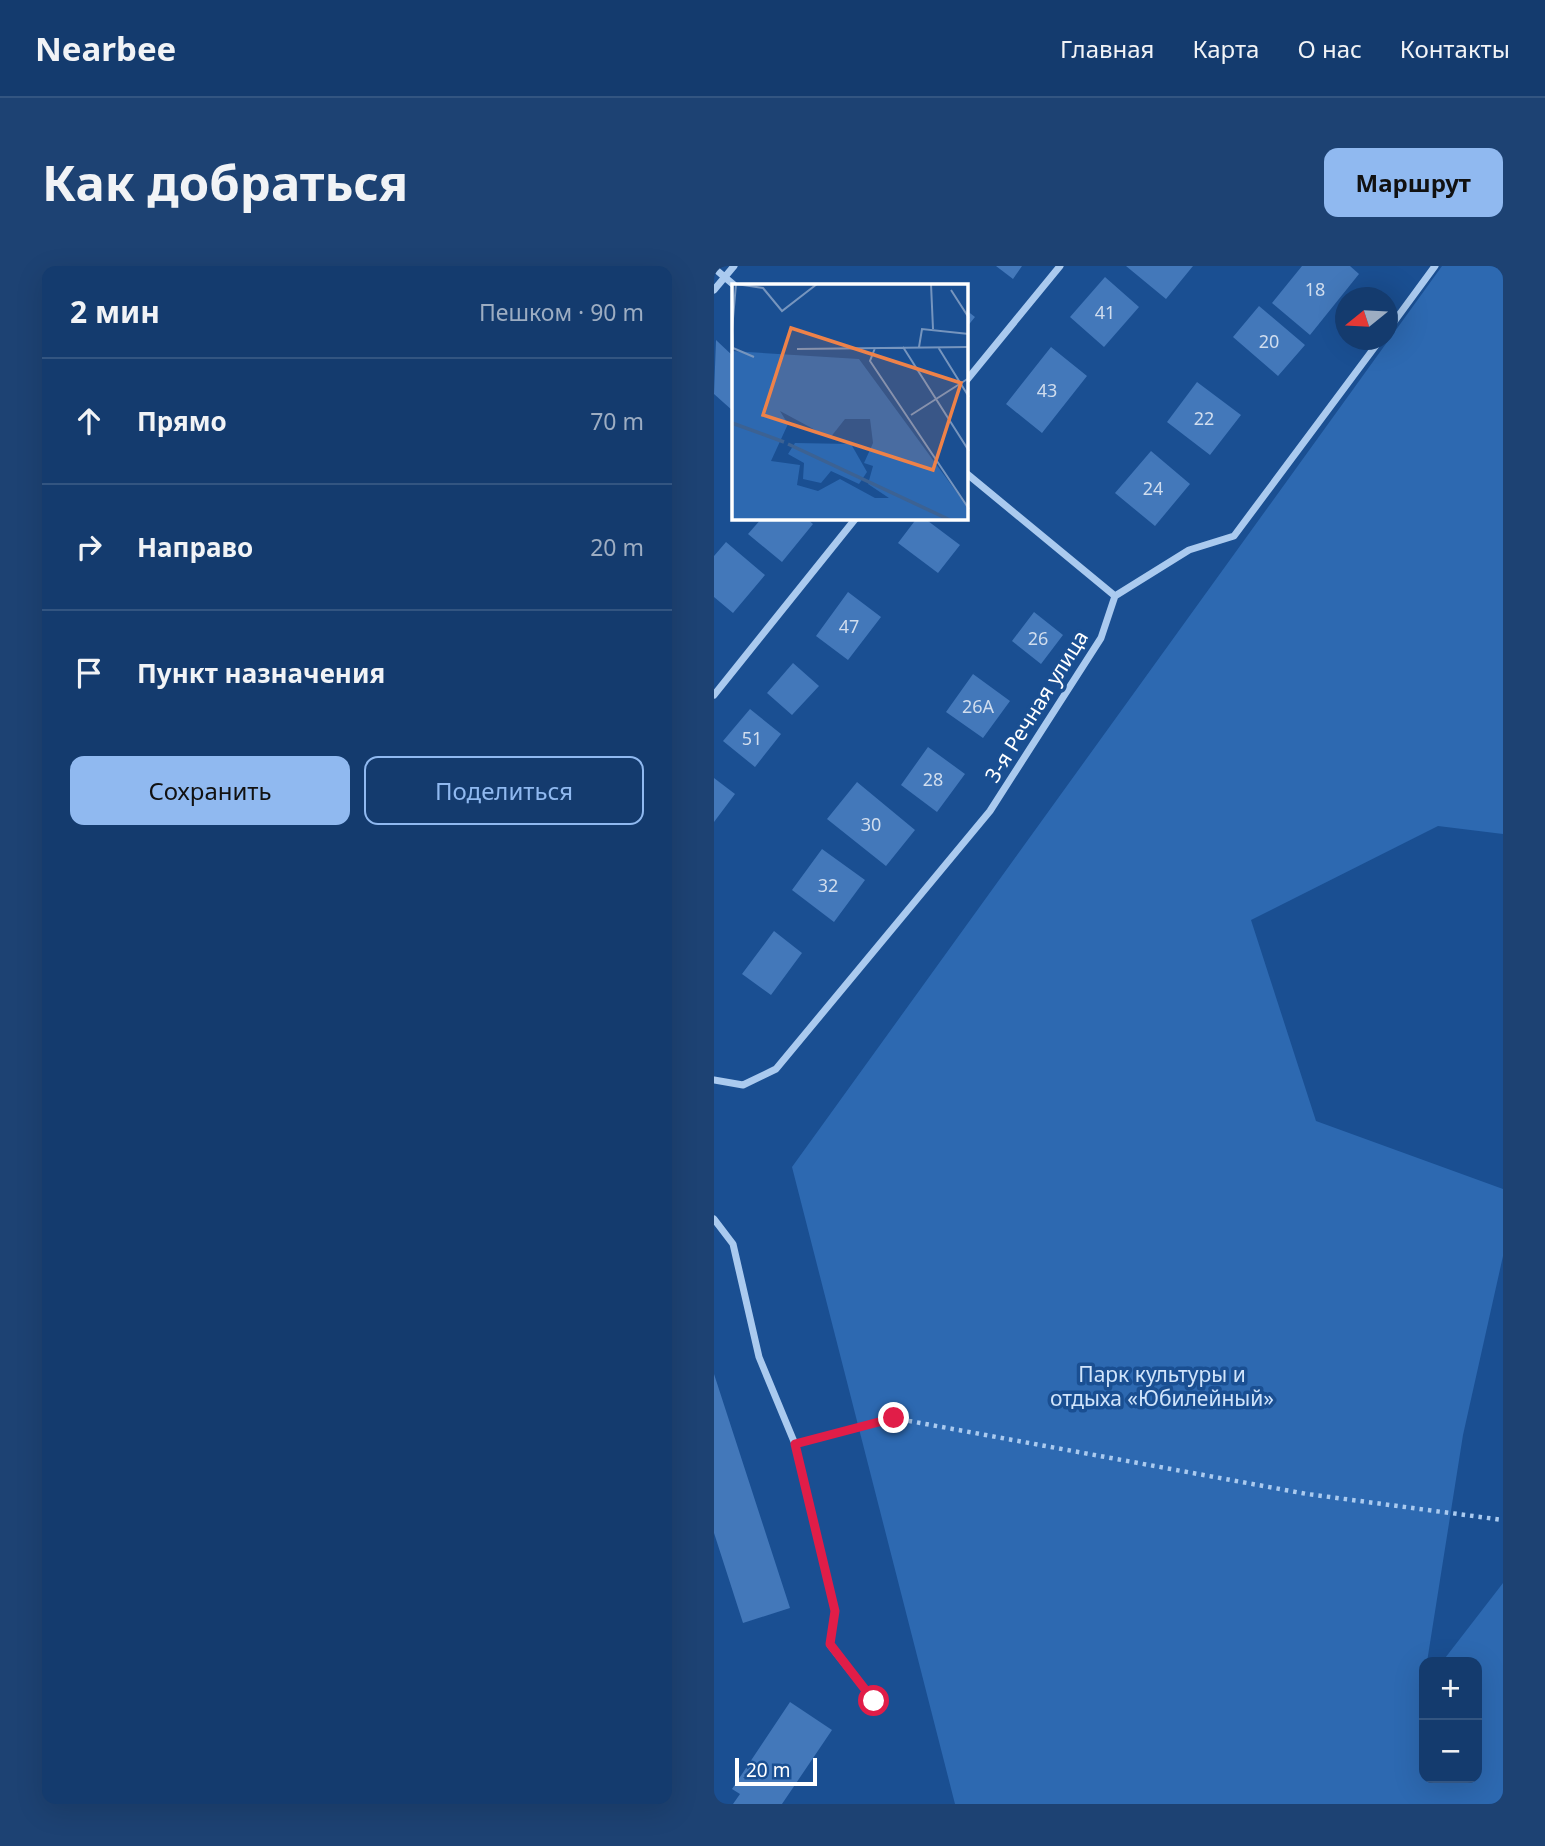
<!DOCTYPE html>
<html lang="ru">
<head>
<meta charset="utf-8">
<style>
	body { margin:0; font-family:"Noto Sans",sans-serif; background:#1d4273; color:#f1f3f6 }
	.controls { position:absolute; right:21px; bottom:21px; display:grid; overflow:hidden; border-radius:14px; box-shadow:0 7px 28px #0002 }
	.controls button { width:63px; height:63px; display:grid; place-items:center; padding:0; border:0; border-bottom:2px solid #335581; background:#143b6e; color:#f1f3f6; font:35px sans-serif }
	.compass { position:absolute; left:621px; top:21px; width:63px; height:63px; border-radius:50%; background:#143b6e; box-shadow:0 7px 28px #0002; rotate:252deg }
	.scale { position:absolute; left:21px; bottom:18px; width:82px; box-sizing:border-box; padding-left:7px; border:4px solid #fff; border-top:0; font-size:19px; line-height:24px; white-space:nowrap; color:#fff; -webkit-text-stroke:5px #1a4f92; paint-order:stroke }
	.stop { position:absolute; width:21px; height:21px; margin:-16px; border:5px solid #e11d48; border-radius:50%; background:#fff }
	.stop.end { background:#e11d48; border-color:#fff; box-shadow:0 2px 7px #0008 }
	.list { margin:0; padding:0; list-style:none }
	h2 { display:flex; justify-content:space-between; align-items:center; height:91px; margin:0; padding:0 28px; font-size:30px }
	h2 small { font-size:23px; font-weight:400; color:#9dadc2 }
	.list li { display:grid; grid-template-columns:46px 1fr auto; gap:21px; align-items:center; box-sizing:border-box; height:126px; padding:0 28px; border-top:2px solid #335581 }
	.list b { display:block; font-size:26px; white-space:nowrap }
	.list em { font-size:23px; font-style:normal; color:#9dadc2 }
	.actions { display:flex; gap:14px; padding:21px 28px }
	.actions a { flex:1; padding:16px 0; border:2px solid #90b9f0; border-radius:14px; text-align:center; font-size:24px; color:#90b9f0 }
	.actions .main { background:#90b9f0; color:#111 }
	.icon { flex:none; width:38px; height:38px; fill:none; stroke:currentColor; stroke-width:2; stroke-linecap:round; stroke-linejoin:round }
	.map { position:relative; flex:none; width:789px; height:1538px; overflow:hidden; border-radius:14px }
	header { display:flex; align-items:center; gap:42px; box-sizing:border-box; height:98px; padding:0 35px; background:#143b6e; border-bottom:2px solid #335581 }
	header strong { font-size:33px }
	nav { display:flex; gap:38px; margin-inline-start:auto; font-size:24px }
	.intro { display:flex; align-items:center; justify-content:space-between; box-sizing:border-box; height:168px; padding:0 42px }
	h1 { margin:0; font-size:49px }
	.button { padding:18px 32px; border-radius:14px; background:#90b9f0; color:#111; font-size:24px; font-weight:700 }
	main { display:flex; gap:42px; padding:0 42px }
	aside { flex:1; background:#143b6e; border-radius:14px; box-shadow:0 7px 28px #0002 }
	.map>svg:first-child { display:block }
	.green { fill:#2d69b1 }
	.building { fill:#4378ba }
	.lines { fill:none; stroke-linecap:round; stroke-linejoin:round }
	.path { stroke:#aacaef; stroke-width:4.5; stroke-dasharray:3.5 5; stroke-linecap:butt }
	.minor { stroke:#aacaef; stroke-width:7 }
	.route { stroke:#e11d48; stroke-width:9 }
	.labels { text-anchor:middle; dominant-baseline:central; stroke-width:7; stroke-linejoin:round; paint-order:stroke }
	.number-label { font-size:18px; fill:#d0ddee }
	.street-label { font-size:21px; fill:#fff; stroke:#1a4f92 }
	.park-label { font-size:21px; fill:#d0e4fb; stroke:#1a4f92 }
	.inset-river { fill:none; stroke:#3c6293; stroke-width:3.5 }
	.inset-road { fill:none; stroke:#7695be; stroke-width:2 }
	.view { fill:#ee8249; fill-opacity:0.15; stroke:#ee8249; stroke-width:3.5 }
	.inset-edge { fill:none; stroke:#fff; stroke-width:3.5 }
</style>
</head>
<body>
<header>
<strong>Nearbee</strong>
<nav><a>Главная</a><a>Карта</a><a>О нас</a><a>Контакты</a></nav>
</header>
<div class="intro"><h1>Как добраться</h1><a class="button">Маршрут</a></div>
<main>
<aside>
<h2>2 мин<small>Пешком · 90 m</small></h2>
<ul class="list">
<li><svg class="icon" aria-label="ahead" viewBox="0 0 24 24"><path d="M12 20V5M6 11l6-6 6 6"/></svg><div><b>Прямо</b></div><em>70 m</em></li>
<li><svg class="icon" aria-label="right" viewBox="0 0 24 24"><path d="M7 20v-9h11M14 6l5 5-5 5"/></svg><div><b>Направо</b></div><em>20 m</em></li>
<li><svg class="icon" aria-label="arrive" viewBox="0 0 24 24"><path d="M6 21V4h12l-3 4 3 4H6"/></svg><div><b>Пункт назначения</b></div></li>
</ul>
<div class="actions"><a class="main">Сохранить</a><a>Поделиться</a></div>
</aside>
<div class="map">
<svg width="789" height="1538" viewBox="0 0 789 1538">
	<rect width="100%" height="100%" fill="#1a4f92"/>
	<path class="green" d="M728,0H789V568L724,560L537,654L602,855L789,923V990L749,1169L713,1396H710V1512H763V1396H728L789,1317V1538H241L78,901Z"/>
	<path class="building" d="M282,0H308L299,13Z
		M412,0H479L452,33Z
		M588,0H636L645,8L596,69L558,37Z
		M391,11L425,41L390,81L356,51Z
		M545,40L591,79L564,110L519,71Z
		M252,44L261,51L252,62Z
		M2,74L19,90V145L0,128Z
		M337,81L373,110L328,167L292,138Z
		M483,116L527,149L496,189L453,156Z
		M437,185L476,218L441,260L401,227Z
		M48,252H92L99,258L68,296L34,268Z
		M203,252H210L246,279L224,307L184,277Z
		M12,276L51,309L19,347L0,331V290Z
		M134,326L167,351L134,394L102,370Z
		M320,346L349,369L327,398L298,375Z
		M79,397L105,420L78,449L53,427Z
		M259,408L296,435L269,472L232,446Z
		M36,443L67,468L41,501L9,475Z
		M214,481L251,508L223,546L187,519Z
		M0,512L21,528L0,556Z
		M143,516L201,564L172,600L113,553Z
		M108,583L151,614L120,656L78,624Z
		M60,665L88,687L57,729L28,708Z
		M0,1108L76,1342L29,1357L0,1267Z
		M76,1436L118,1464L68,1538H19L26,1528L18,1523Z"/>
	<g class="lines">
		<path class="path" d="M96,1175L179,1152L593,1228L789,1254"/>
		<path class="minor" d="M0,2L20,19
			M0,24L20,0
			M674,64L721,0
			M252,115L346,0
			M252,207L401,330
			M0,429L142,252
			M0,814L29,819L62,803L276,545L387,372L401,330L475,284L520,270L666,74
			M0,953L19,978L45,1091L81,1178L121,1345L116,1379L160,1435"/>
	</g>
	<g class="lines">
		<path class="route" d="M160,1435L116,1378L121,1345L81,1178L180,1152"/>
	</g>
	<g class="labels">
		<g class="number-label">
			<text x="601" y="23">18</text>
			<text x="391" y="46">41</text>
			<text x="555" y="75">20</text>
			<text x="333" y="124">43</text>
			<text x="490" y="152">22</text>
			<text x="439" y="222">24</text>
			<text x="135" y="360">47</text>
			<text x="324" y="372">26</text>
			<text x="264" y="440">26А</text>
			<text x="38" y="472">51</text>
			<text x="219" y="513">28</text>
			<text x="157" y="558">30</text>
			<text x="114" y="619">32</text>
		</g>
		<g class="street-label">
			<text transform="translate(322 440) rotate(-58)">3-я Речная улица</text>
		</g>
		<g class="park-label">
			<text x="448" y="1108">Парк культуры и<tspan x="448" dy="24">отдыха «Юбилейный»</tspan></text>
		</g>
	</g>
	<g transform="translate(18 18)">
		<rect width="236" height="236" fill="#1a4f92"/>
		<path d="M0,67L127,75L237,225L236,236H0ZM48,127L98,154L113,135H138L141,159L132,179L141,182L136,200L157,214H143L108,195L86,207L65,201L68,181L39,177L56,140ZM63,159L119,160L135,188L127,200L99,187L89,199L71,195L72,179L56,170Z" fill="#2d69b1" fill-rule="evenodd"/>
		<path class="inset-river" d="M0,139L52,158M56,160L218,236"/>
		<path class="inset-road" d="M4,0L31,4L50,27L85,0M199,0L201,45M219,6L237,34M0,45L1,64L22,73M0,46L4,0M171,63L237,167M187,63L190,45L237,50M206,63L237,113M143,64L138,77L237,225M65,65L237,63M179,131L237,94"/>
		<path class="view" d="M59,44L229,99L201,186L31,131Z"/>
		<rect width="236" height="236" class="inset-edge"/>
	</g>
</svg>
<div class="controls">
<button>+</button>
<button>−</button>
</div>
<svg class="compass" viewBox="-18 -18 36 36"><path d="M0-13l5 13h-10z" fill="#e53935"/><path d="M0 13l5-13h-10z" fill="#9dadc2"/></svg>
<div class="scale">20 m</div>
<div class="stop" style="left:160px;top:1435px"></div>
<div class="stop end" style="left:180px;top:1152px"></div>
</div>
</main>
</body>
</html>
